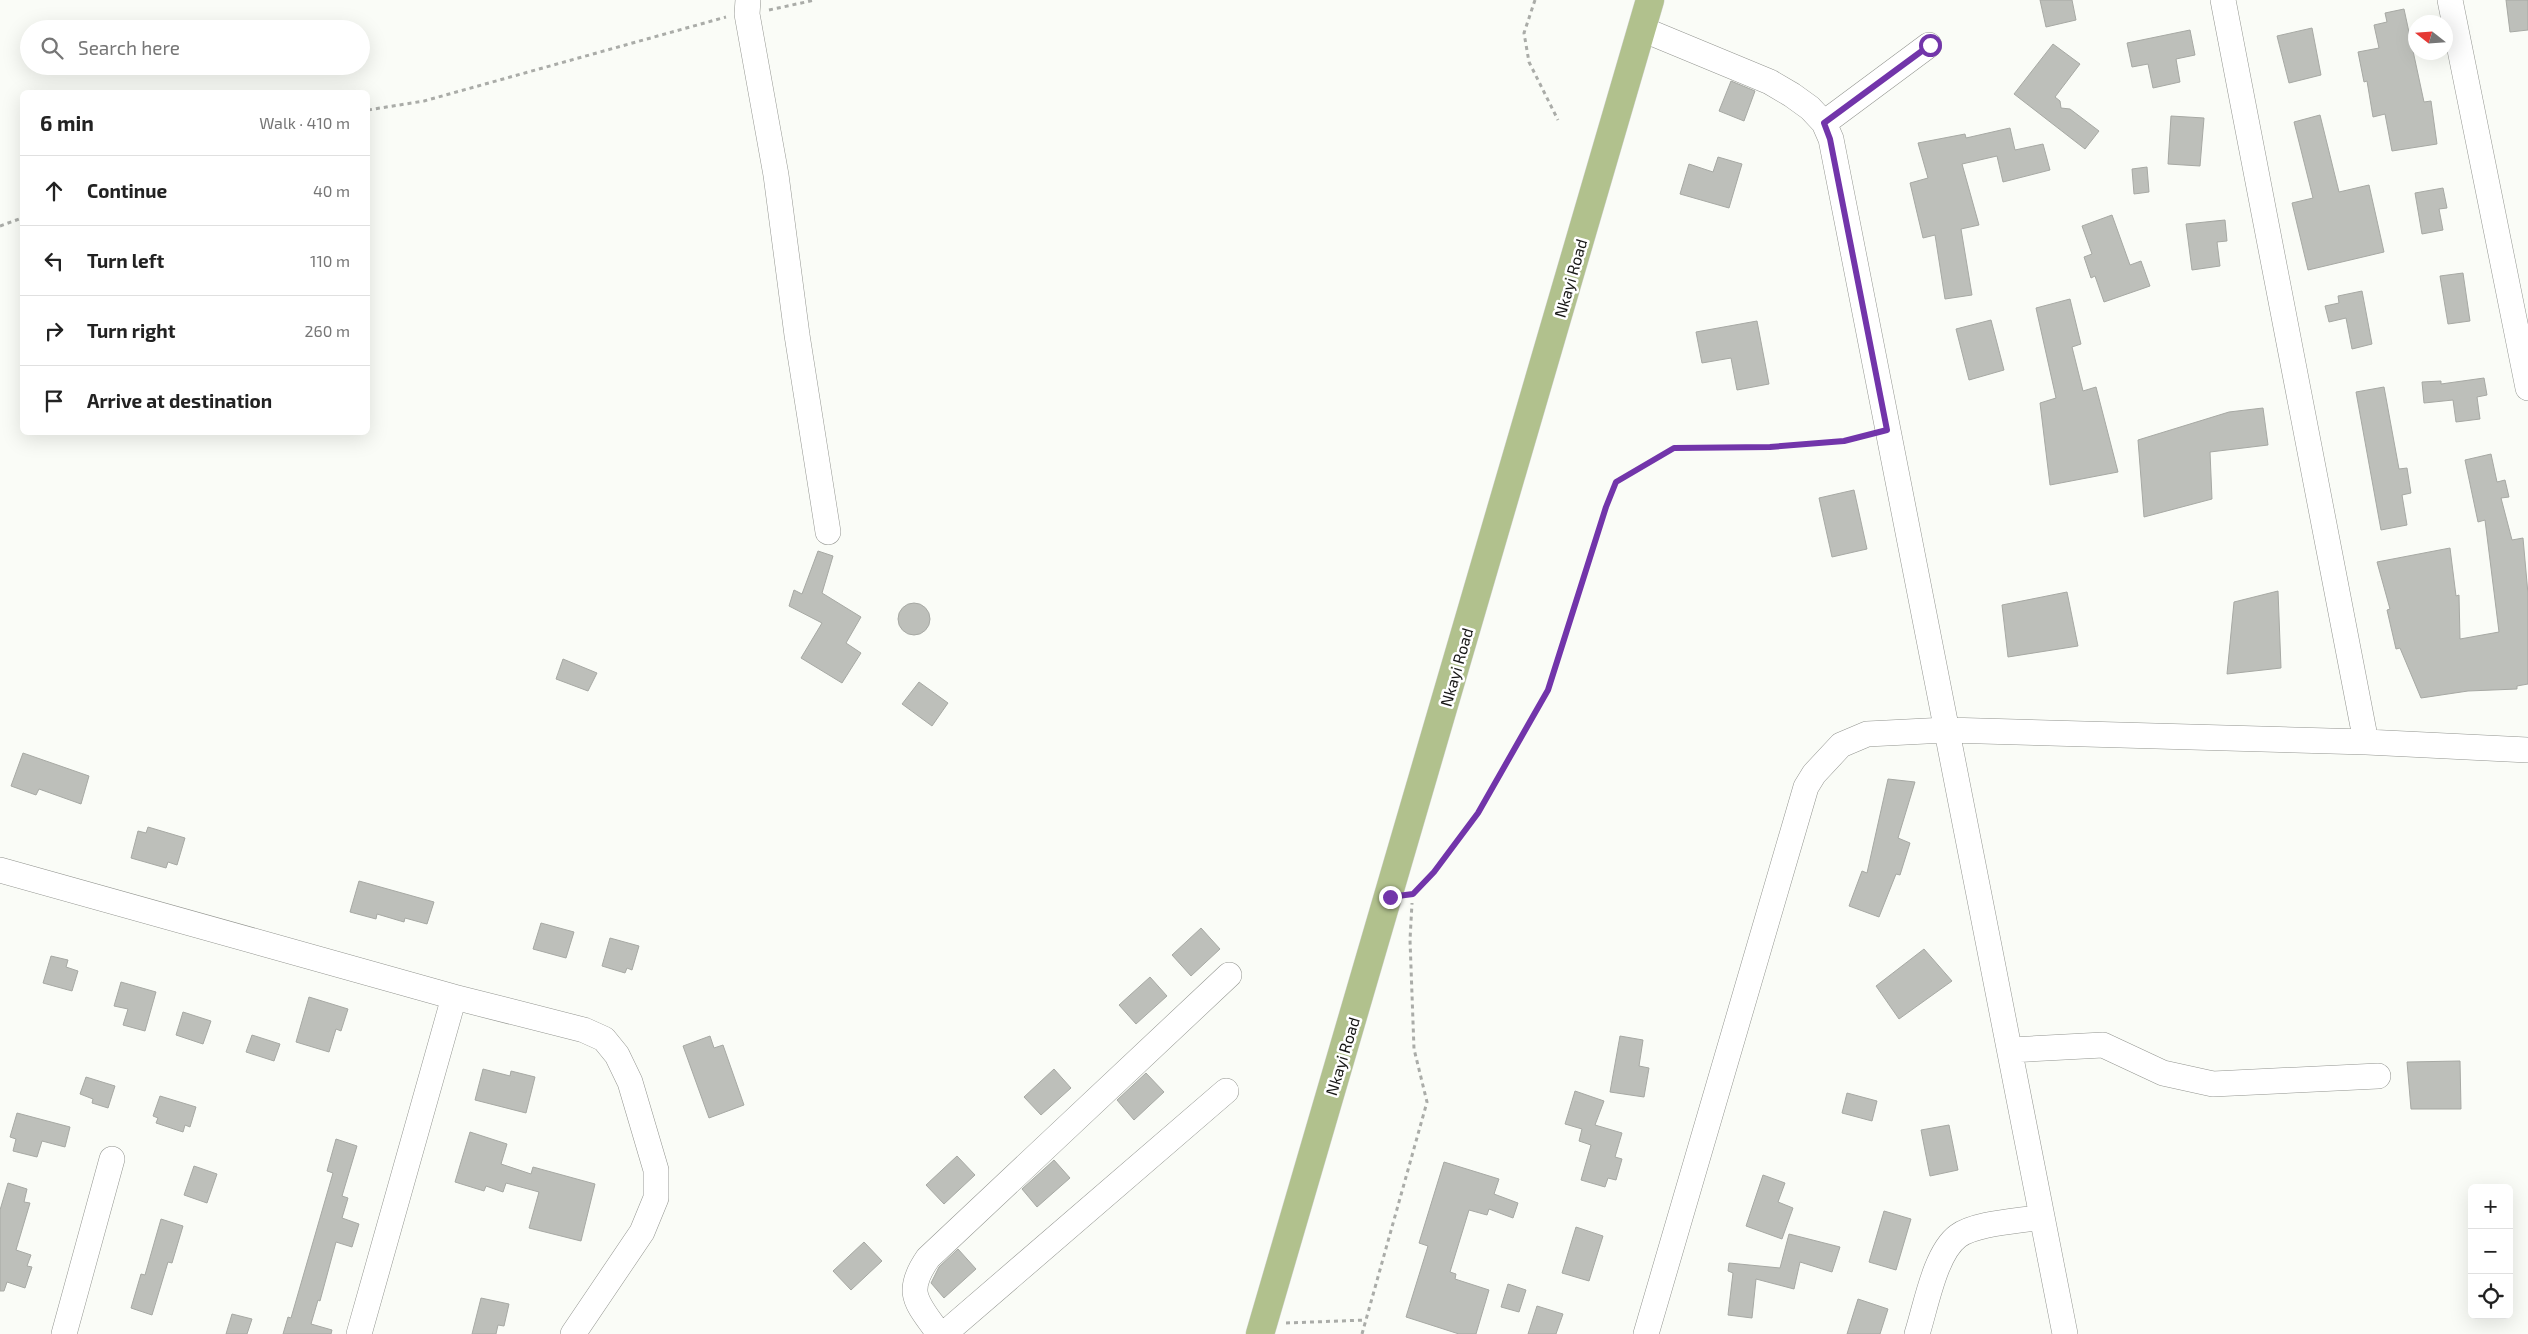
<!DOCTYPE html>
<html lang="en">
<head>
<meta charset="utf-8">
<style>
	body { margin:0; font-family:"Exo 2",sans-serif; background:#f6f6f6; color:#222 }
	.controls { position:absolute; right:15px; bottom:15px; display:grid; overflow:hidden; border-radius:8px; box-shadow:0 5px 20px #0002 }
	.controls button { width:45px; height:45px; display:grid; place-items:center; padding:0; border:0; border-bottom:1px solid #e0e0e0; background:#fff; color:#222; font:25px sans-serif }
	.compass { position:absolute; left:2408px; top:15px; width:45px; height:45px; border-radius:50%; background:#fff; box-shadow:0 5px 20px #0002; rotate:287deg }
	.stop { position:absolute; width:15px; height:15px; margin:-11px; border:4px solid #7235aa; border-radius:50%; background:#fff }
	.stop.end { background:#7235aa; border-color:#fff; box-shadow:0 1px 5px #0008 }
	.list { margin:0; padding:0; list-style:none }
	h2 { display:flex; justify-content:space-between; align-items:center; height:65px; margin:0; padding:0 20px; font-size:21px }
	h2 small { font-size:16px; font-weight:400; color:#767676 }
	.list li { display:grid; grid-template-columns:32px 1fr auto; gap:15px; align-items:center; box-sizing:border-box; height:70px; padding:0 20px; border-top:1px solid #e0e0e0 }
	.list b { display:block; font-size:19px; white-space:nowrap }
	.list em { font-size:16px; font-style:normal; color:#767676 }
	.icon { flex:none; width:28px; height:28px; fill:none; stroke:currentColor; stroke-width:2; stroke-linecap:round; stroke-linejoin:round }
	.map { position:relative; flex:none; width:2528px; height:1334px; overflow:hidden }
	.search { position:absolute; background:#fff; box-shadow:0 5px 20px #0002; left:20px; top:20px; width:350px; height:55px; display:flex; align-items:center; gap:12px; box-sizing:border-box; padding:0 18px; border-radius:28px; color:#767676; font-size:19px }
	.panel { position:absolute; background:#fff; box-shadow:0 5px 20px #0002; left:20px; top:90px; width:350px; height:345px; border-radius:8px }
	.map>svg:first-child { display:block }
	.building { fill:#bdbfba; stroke:#a7a9a4 }
	.lines { fill:none; stroke-linecap:round; stroke-linejoin:round }
	.minor-casing { stroke:#939590; stroke-width:26 }
	.major-casing { stroke:#d5d5d5; stroke-width:29 }
	.path { stroke:#aaaca8; stroke-width:3; stroke-dasharray:4 4; stroke-linecap:butt }
	.minor { stroke:#fff; stroke-width:25 }
	.major { stroke:#b1c18d; stroke-width:28 }
	.route { stroke:#7235aa; stroke-width:6 }
	.labels { text-anchor:middle; dominant-baseline:central; stroke-width:5; stroke-linejoin:round; paint-order:stroke }
	.street-label { font-size:16px; fill:#161615; stroke:#fff }
</style>
</head>
<body>
<div class="map">
<svg width="2528" height="1334" viewBox="0 0 2528 1334">
	<rect width="100%" height="100%" fill="#fafcf7"/>
	<path class="building" d="M2040,0H2072L2076,20L2046,27Z
		M2506,0H2528V30L2510,32Z
		M2404,9L2424,102L2431,101L2437,144L2392,151L2385,114L2373,117L2367,81L2364,82L2358,52L2379,48L2374,25L2387,22L2385,13Z
		M2312,28L2321,75L2289,83L2277,36Z
		M2190,30L2195,55L2176,59L2180,82L2153,88L2148,64L2132,67L2127,43Z
		M2053,44L2080,64L2055,97L2060,101L2061,108L2070,109L2099,131L2085,149L2014,94Z
		M1731,81L1755,91L1744,121L1719,111Z
		M2320,115L2339,192L2369,185L2384,252L2308,270L2292,203L2313,198L2294,122Z
		M2171,116L2204,118L2200,166L2168,164Z
		M2010,128L2015,150L2043,144L2050,170L2003,182L1997,156L1962,164L1979,225L1961,229L1972,295L1945,299L1935,235L1923,238L1910,183L1928,178L1918,143L1965,134L1966,138Z
		M1718,157L1742,164L1729,208L1680,194L1689,164L1713,172Z
		M2147,167L2149,192L2134,194L2132,169Z
		M2443,188L2447,208L2439,209L2443,230L2422,234L2415,193Z
		M2112,215L2130,265L2141,261L2150,286L2104,302L2095,276L2091,278L2084,257L2092,254L2082,226Z
		M2225,220L2227,241L2217,242L2220,266L2192,270L2186,224Z
		M2463,273L2470,321L2448,324L2440,276Z
		M2362,291L2372,344L2352,349L2346,318L2329,322L2325,306L2339,303L2338,296Z
		M2070,299L2081,344L2072,347L2083,391L2096,387L2118,472L2050,485L2040,403L2056,398L2036,308Z
		M1991,320L2004,370L1969,380L1956,329Z
		M1757,321L1769,384L1737,390L1731,358L1702,363L1696,332Z
		M2484,378L2487,395L2477,397L2480,419L2456,422L2453,400L2424,403L2422,382L2441,381V384Z
		M2384,387L2399,469L2407,468L2411,493L2402,495L2407,525L2381,530L2356,392Z
		M2263,408L2268,445L2210,452L2212,499L2144,517L2138,440L2229,412Z
		M2491,454L2497,482L2505,480L2509,497L2501,498L2512,540L2523,538L2528,594V684L2517,686V689L2468,691L2421,698L2400,648L2396,649L2387,610L2390,609L2377,562L2450,548L2456,596L2459,595L2460,639L2499,632L2485,520L2478,522L2465,460Z
		M1854,490L1867,549L1832,557L1819,498Z
		M818,551L833,556L822,593L861,617L846,643L861,653L842,683L801,658L822,623L789,606L794,590L802,594Z
		M2278,591L2281,668L2227,674L2234,602Z
		M2067,592L2078,646L2008,657L2002,605Z
		M898 619a16 16 0 1 1 32 0a16 16 0 1 1-32 0Z
		M563,659L597,673L588,691L556,679Z
		M919,682L948,703L932,726L902,704Z
		M23,753L89,776L81,804L39,789L36,795L11,786Z
		M1888,779L1915,782L1898,838L1910,843L1900,875L1896,874L1879,917L1849,906L1862,871L1867,873Z
		M148,827L185,838L177,865L168,862L166,868L131,858L138,831L146,833Z
		M359,881L434,902L427,924L405,918L404,922L377,914L376,919L350,912Z
		M541,923L574,932L566,958L533,949Z
		M1201,928L1220,949L1191,976L1172,955Z
		M610,938L639,946L632,970L627,968L625,973L602,966Z
		M1924,949L1952,981L1899,1019L1876,986Z
		M51,956L68,960L66,967L78,971L72,991L43,983Z
		M1150,977L1167,996L1136,1024L1119,1005Z
		M121,982L156,992L145,1031L123,1025L128,1009L114,1006Z
		M309,997L348,1009L341,1031L336,1029L329,1052L296,1042Z
		M183,1012L211,1021L203,1044L176,1035Z
		M252,1035L280,1044L274,1061L246,1052Z
		M710,1036L714,1048L723,1045L744,1105L709,1118L683,1046Z
		M1620,1036L1643,1040L1639,1066L1649,1068L1644,1097L1610,1092Z
		M2460,1061L2461,1109H2411L2407,1062Z
		M483,1069L510,1076L511,1071L535,1077L526,1113L475,1100Z
		M1054,1069L1071,1088L1041,1115L1024,1097Z
		M1146,1073L1164,1092L1134,1120L1117,1100Z
		M86,1077L115,1086L108,1108L92,1103L93,1099L80,1094Z
		M1575,1091L1604,1101L1595,1125L1622,1133L1615,1157L1622,1159L1616,1180L1608,1178L1605,1187L1581,1180L1591,1145L1579,1141L1582,1129L1565,1124Z
		M1847,1093L1877,1101L1872,1121L1842,1113Z
		M160,1096L196,1107L190,1127L185,1125L183,1132L156,1123L158,1118L153,1116Z
		M17,1113L70,1127L65,1147L42,1141L37,1157L13,1151L16,1139L10,1137Z
		M1949,1125L1958,1170L1930,1176L1921,1130Z
		M470,1132L507,1144L501,1164L531,1174L533,1167L595,1184L581,1241L529,1228L539,1192L506,1183L503,1192L486,1186L484,1191L455,1182Z
		M336,1139L357,1146L342,1196L348,1198L342,1218L359,1224L352,1247L336,1242L320,1301L318,1300L311,1324L332,1330L331,1334H283L288,1317L291,1318L333,1173L327,1171Z
		M957,1156L975,1175L944,1204L926,1185Z
		M1054,1160L1070,1178L1037,1207L1022,1189Z
		M1444,1162L1499,1179L1494,1194L1518,1203L1513,1218L1489,1209L1487,1215L1469,1210L1450,1272L1456,1274L1455,1279L1489,1290L1476,1334H1459L1406,1317L1428,1246L1419,1243Z
		M194,1166L217,1174L207,1203L184,1195Z
		M1763,1175L1785,1183L1778,1202L1793,1208L1782,1239L1746,1226Z
		M8,1183L27,1189L24,1202L30,1203L16,1250L31,1255L27,1266L32,1267L25,1288L7,1282L4,1291H0V1210Z
		M1884,1211L1911,1219L1896,1270L1869,1262Z
		M161,1219L183,1226L172,1263L168,1262L152,1315L131,1308L141,1274L145,1275Z
		M1576,1227L1603,1236L1589,1281L1562,1273Z
		M1789,1234L1840,1247L1832,1272L1800,1262L1794,1289L1756,1279L1752,1318L1728,1315L1733,1273L1728,1271L1729,1263L1780,1268Z
		M864,1242L882,1261L851,1290L833,1271Z
		M958,1249L976,1269L944,1298L931,1283L939,1267Z
		M1508,1284L1526,1290L1519,1312L1501,1307Z
		M481,1298L509,1304L504,1326L498,1325L496,1334H472Z
		M1858,1299L1888,1309L1880,1334H1847Z
		M1537,1306L1563,1314L1556,1334H1528Z
		M232,1314L252,1319L247,1334H226Z"/>
	<g class="lines">
		<g class="minor-casing">
			<path id="minor" d="M748,0L747,14L776,175L797,335L828,532
				M2223,0L2366,742
				M2450,0L2528,388
				M1642,29L1770,82L1792,95L1810,108L1824,123L1831,139L2065,1334
				M1824,123L1929,45
				M0,870L454,997L584,1030L604,1039L617,1055L630,1082L656,1170V1198L642,1232L573,1334
				M2010,1050L2103,1045L2163,1073L2213,1084L2378,1076
				M64,1334L112,1159
				M359,1334L454,997
				M939,1334C918,1303 903,1294 928,1258L1229,975
				M944,1334L1226,1091
				M1646,1334L1806,787L1814,774L1841,745L1867,734L1946,730L2366,742L2528,750
				M1917,1334C1926,1306 1935,1253 1958,1236C1976,1223 2019,1221 2041,1217"/>
		</g>
		<g class="major-casing">
			<path id="major" d="M1260,1334L1650,0"/>
		</g>
		<path class="path" d="M1535,0L1524,33L1529,62L1558,120
			M769,10L815,0
			M368,110L424,101L726,17
			M0,226L22,218
			M1414,892L1434,872L1479,813L1549,690L1606,507L1616,482L1674,449L1770,447L1844,441L1867,435
			M1286,1323L1366,1320
			M1362,1334L1427,1102L1414,1049L1410,940L1412,903"/>
		<use href="#minor" class="minor"/>
		<use href="#major" class="major"/>
	</g>
	<g class="lines">
		<path class="route" d="M1390,897L1413,894L1434,872L1478,813L1548,690L1606,507L1616,482L1674,448L1770,447L1844,441L1887,430L1830,139L1824,123L1930,45"/>
	</g>
	<g class="labels">
		<g class="street-label">
			<text transform="translate(1570 278) rotate(-74)">Nkayi Road</text>
			<text transform="translate(1456 667) rotate(-74)">Nkayi Road</text>
			<text transform="translate(1342 1056) rotate(-73)">Nkayi Road</text>
		</g>
	</g>
</svg>
<div class="controls">
<button>+</button>
<button>−</button>
<button><svg class="icon" aria-label="locate" viewBox="0 0 24 24"><circle cx="12" cy="12" r="6"/><path d="M12 2v4M12 18v4M2 12h4M18 12h4"/></svg></button>
</div>
<svg class="compass" viewBox="-18 -18 36 36"><path d="M0-13l5 13h-10z" fill="#e53935"/><path d="M0 13l5-13h-10z" fill="#767676"/></svg>
<div class="stop" style="left:1930px;top:45px"></div>
<div class="stop end" style="left:1390px;top:897px"></div>
<div class="search"><svg class="icon" aria-label="search" viewBox="0 0 24 24"><circle cx="10" cy="10" r="6"/><path d="M15 15l6 6"/></svg>Search here</div>
<section class="panel">
<h2>6 min<small>Walk · 410 m</small></h2>
<ul class="list">
<li><svg class="icon" aria-label="ahead" viewBox="0 0 24 24"><path d="M12 20V5M6 11l6-6 6 6"/></svg><div><b>Continue</b></div><em>40 m</em></li>
<li><svg class="icon" aria-label="left" viewBox="0 0 24 24"><path d="M17 20v-9H6M10 6l-5 5 5 5"/></svg><div><b>Turn left</b></div><em>110 m</em></li>
<li><svg class="icon" aria-label="right" viewBox="0 0 24 24"><path d="M7 20v-9h11M14 6l5 5-5 5"/></svg><div><b>Turn right</b></div><em>260 m</em></li>
<li><svg class="icon" aria-label="arrive" viewBox="0 0 24 24"><path d="M6 21V4h12l-3 4 3 4H6"/></svg><div><b>Arrive at destination</b></div></li>
</ul>
</section>
</div>
</body>
</html>
